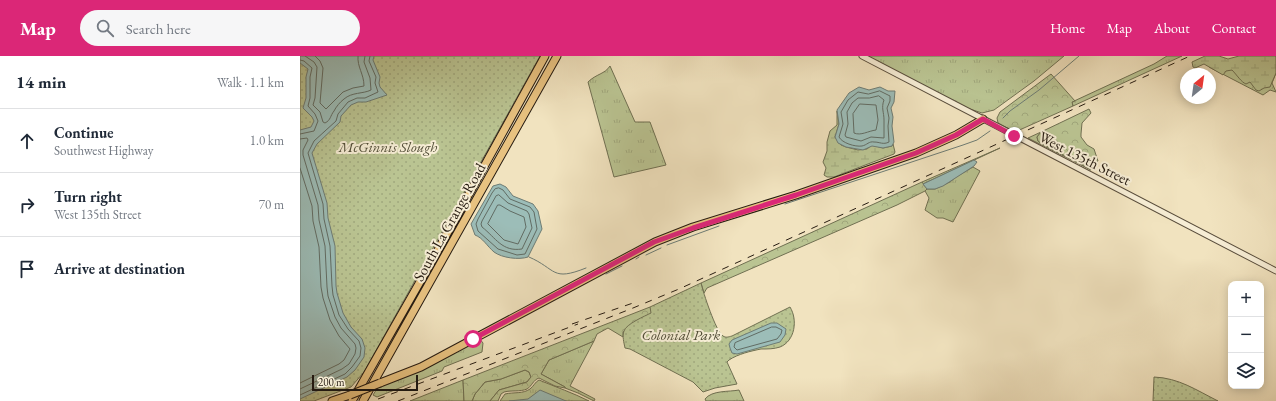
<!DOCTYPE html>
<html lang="en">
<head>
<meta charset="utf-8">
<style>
	body { margin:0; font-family:"EB Garamond",serif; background:#f6f6f7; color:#1f2937 }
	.controls { position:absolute; right:12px; bottom:12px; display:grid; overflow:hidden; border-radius:8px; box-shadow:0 2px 10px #0003 }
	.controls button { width:36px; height:36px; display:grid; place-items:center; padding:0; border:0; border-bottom:1px solid #e0e1e3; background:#fff; color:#1f2937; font:20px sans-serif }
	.compass { position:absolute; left:880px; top:12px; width:36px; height:36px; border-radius:50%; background:#fff; box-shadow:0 2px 10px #0003; rotate:29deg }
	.scale { position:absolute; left:12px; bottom:10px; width:106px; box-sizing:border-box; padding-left:4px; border:2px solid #261b11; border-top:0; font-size:11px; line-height:14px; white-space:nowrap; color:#261b11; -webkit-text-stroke:3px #f6edd5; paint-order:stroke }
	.stop { position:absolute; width:12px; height:12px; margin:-9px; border:3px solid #db2777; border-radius:50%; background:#fff }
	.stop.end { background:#db2777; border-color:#fff; box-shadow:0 1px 4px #0008 }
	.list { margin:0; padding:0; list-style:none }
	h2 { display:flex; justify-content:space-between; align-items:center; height:52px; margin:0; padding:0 16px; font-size:17px }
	h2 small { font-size:13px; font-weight:400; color:#747a83 }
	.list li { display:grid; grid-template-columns:26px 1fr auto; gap:12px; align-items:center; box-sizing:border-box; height:64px; padding:0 16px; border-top:1px solid #e0e1e3 }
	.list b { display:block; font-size:15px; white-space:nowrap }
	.list p { margin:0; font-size:13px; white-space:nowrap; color:#747a83 }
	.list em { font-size:13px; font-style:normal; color:#747a83 }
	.icon { flex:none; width:22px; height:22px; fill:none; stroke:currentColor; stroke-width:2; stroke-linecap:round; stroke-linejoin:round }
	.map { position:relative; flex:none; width:976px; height:345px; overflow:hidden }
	header { display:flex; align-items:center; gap:24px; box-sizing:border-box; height:56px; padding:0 20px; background:#db2777; color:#fff }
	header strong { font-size:19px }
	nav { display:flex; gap:22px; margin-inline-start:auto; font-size:14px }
	.search { width:280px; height:36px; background:#f6f6f7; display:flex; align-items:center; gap:10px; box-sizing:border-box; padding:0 14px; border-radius:22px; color:#747a83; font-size:15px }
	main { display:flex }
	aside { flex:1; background:#fff }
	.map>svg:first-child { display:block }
	.grass { fill:url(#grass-tufts); stroke:#707052 }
	.forest { fill:url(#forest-crowns); stroke:#707052 }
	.wetland { fill:url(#wetland-marsh); stroke:#707052 }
	.park { fill:url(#park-dots); stroke:#707052 }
	.water { fill:#9cbdb8; stroke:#6d7c75 }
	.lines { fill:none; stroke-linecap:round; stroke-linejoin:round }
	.shore { stroke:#616c64; stroke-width:1 }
	.stream { stroke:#6d7c75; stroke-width:1 }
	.tertiary-casing { stroke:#594d3c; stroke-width:7 }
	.primary-casing { stroke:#261b11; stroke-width:9 }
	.trunk-casing { stroke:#261b11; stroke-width:9 }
	.tertiary { stroke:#f6edd5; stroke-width:5 }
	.primary { stroke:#e8c280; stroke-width:7 }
	.trunk { stroke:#e8c280; stroke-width:7 }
	.rail { stroke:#261b11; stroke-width:1; stroke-dasharray:7 7; stroke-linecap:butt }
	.primary-bridge-casing { stroke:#261b11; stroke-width:9; stroke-linecap:butt }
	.primary-bridge { stroke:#e8c280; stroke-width:7 }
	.route { stroke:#db2777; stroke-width:5 }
	.labels { text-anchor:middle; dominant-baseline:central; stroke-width:4; stroke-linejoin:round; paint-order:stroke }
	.park-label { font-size:15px; font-style:italic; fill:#524e38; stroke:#f6edd5 }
	.street-label { font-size:15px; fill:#261b11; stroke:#f6edd5 }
</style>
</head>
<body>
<header>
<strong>Map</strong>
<div class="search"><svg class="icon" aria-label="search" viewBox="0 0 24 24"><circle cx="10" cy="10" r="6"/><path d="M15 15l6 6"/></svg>Search here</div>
<nav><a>Home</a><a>Map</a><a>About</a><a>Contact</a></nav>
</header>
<main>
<aside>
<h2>14 min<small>Walk · 1.1 km</small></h2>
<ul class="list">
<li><svg class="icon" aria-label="ahead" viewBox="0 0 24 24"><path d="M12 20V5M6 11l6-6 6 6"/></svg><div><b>Continue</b><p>Southwest Highway</p></div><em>1.0 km</em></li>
<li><svg class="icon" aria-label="right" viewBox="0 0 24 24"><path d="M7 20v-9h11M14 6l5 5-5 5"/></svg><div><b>Turn right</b><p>West 135th Street</p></div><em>70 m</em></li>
<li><svg class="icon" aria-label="arrive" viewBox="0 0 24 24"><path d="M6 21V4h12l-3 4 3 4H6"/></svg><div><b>Arrive at destination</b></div></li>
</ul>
</aside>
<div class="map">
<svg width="976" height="345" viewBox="0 0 976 345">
	<defs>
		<pattern id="grass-tufts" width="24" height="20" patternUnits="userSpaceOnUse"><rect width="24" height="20" fill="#bac492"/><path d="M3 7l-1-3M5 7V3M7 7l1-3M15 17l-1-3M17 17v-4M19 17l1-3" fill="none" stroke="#a0a87d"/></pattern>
		<pattern id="forest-crowns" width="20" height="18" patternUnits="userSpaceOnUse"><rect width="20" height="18" fill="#bac492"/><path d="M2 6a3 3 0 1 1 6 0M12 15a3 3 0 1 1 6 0" fill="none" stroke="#a0a87d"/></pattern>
		<pattern id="wetland-marsh" width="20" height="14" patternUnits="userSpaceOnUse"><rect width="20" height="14" fill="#bac492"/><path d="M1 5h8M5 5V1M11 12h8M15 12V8" fill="none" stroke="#a0a87d"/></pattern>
		<pattern id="park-dots" width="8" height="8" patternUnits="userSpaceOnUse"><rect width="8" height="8" fill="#bac492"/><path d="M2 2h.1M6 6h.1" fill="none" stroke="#a0a87d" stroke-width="1.8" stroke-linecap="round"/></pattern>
	</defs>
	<rect width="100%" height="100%" fill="#f1e3bf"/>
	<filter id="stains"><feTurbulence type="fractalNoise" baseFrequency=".005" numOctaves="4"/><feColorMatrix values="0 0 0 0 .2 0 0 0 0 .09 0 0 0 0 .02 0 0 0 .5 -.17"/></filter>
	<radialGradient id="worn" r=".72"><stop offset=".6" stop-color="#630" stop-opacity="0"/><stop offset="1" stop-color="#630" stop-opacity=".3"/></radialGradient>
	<path class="grass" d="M567,0H764L734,25L694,54L682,57L667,52Z
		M867,0H882L773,50L772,46L854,8Z
		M310,10L335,66H350L366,109L314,121L288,26C296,18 305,18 310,10Z
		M741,76L737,81L738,85L742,88L791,114L728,82Z
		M700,92L623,128L622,126Z
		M673,111L680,115L653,166L643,162H637L625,154L629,142L625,135L627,133H635L650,126L656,121Z
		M179,282L183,287L182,296L144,311L142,315L77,341L73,339L78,331Z
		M294,285L270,330L295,343L294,345L278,337L265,332V331L241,318L249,304Z
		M225,314L229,316L231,321L227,326L199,334L190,345H172L175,338L185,326L201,323Z
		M163,324L164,345H110Z
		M239,324C256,331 273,337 289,345H200L205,338C214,336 223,338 230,333C234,330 235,326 239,324Z
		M439,334L444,345H406L405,343C412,334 429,336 439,334Z"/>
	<path class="forest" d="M976,0V17L972,27L976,36L970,34L963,39L909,11Z
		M751,18L775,45L772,46L773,50L715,76L698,67L697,62L700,56Z
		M789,53L791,57L782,67L781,78V81L787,89L794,93L798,105L795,107L794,111L791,113L742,88L738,85L737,81L741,76Z
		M622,126L627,133L625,135L597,149L407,232L404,237L401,227Z
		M350,251L352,257L323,276V281L308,272L297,278L294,285L249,304L241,318L265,331V332L255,330L239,322C233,324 232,330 227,333C220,336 212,334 204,336L201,338L198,345H190L199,334L227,326L231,321L229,316L225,314L201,323L185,326L175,338L172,345H164L163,324Z"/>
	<path class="wetland" d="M905,0H919L928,3L939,0H976V17L970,31L964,32L959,35L956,34L950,26L946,28C941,26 937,19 932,14L926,15L923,19L904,8L895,12L893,11L892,6Z
		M537,55L539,68L535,81L541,89L546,91L558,94L567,93L572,89L583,92L592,90L593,88L595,96L594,98L534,121H527L524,119L526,112L523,106L527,95V86L530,75L537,69Z"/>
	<path class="park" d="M0,0H240L64,316L51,331L14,345H0Z
		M401,227C403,236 416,276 423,280C426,282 428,281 432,280L490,251C498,264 495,285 480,291C474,293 468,293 461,293C451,295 438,298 429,304L427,306L437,328L415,332L403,336L393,326L330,293L325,292C324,287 322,280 324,275C326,268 345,260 351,257L350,251Z
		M854,321C879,322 896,334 918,345H853Z"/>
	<path class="water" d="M0,0H74L73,4L80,21L79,27L80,31L87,39L66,46H58L51,49L41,60L40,66L17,88L12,97L27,147L28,162L35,190L36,230L37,237L43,257L51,271L62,283L65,292L64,301L55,314L47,321L0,343V74L11,71L14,65L12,61L3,52L6,42V21L8,13L0,7Z
		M559,31L569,34L580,31L588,35H595L594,46L591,52L593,61L592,70L594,86L592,90L583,92L572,90L563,94L546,91L538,87L535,81L539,68L537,54L549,37Z
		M674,104L677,106L674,110L643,130L635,133H627L623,128Z
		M200,128L206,131L213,140L233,148L238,155L242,173L228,201C219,204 202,202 194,196C187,190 183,182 175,179L171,168L193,130Z
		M471,267H477L486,273L485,279L480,286L437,298L432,297L430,292L429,288L432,284Z
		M240,334L266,345H209L228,343Z"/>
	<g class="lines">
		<path class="shore" d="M5,0L14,6L17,11L15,42L13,49L20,56L23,66L25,67C31,64 30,60 34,55C36,51 40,46 44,43C52,36 63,38 71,34L70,22L64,6L65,0
			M15,0L20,5L23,12L20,47L26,53L43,36L53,32L64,30C64,18 57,11 58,0
			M0,4L4,5L12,12L10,21V42L8,50L15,58L18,65L14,75L0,78
			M580,35L590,40V45L587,52L589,62L588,70L589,86C583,89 580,86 574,86C569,85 567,89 562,90C555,91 542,87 539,81L543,68L541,56L548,44L558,36L568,38Z
			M579,40L584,44C581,52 584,56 584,64C584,70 584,76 584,82L571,81L561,85L546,81L545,79L548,68L547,56L552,47L558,42H569Z
			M560,48L576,49L578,64L576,74C568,75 561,80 554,77L553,58Z
			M0,83L7,82L8,84L3,94V99L18,149L19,164L25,190L27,231L28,240L35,261L41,272L55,288L56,292L55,298L49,308L42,313L0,333
			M0,112L12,150L13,165L19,191L21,231L23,242L30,264L39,280L50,293L44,304L39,308L0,327
			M199,132L203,134L210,143L230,151L234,156L237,173L225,198L217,199L198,193L178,175L176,168L178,163L192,137L195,133Z
			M199,139L208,147L227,155L229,158L232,172L222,193C202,196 196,182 182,171L181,168L182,165L196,140Z
			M198,149H200L210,155L224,161L226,171L218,188L204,184L188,168Z
			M472,271H476L482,274L481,278L477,283L437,294L434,291L435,287Z
			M0,339L45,318L52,311L60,300L61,292L59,285L48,273L39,259L33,239L32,230L30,190L24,163L23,148L8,97L14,85L36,65L38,58L48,46L57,42H65L78,36L75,27L76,21L69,5L70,0"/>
		<path class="stream" d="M703,62L710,55L739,34L779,0
			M485,148L663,89L677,84L690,75
			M367,189L419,170
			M346,199L361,192
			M229,201C257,213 251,226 286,212
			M336,203L339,201
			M306,218L322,210"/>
		<g class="tertiary-casing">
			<path id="tertiary" d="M562,0L976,215"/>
		</g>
		<g class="primary-casing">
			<path id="primary" d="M80,327L121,311L355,186L393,171L496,139L616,97L656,79L683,63
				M32,345L50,339"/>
		</g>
		<g class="trunk-casing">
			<path id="trunk" d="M52,345L133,203L245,0
				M63,345L257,0"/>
		</g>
		<use href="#tertiary" class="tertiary"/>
		<use href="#primary" class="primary"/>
		<use href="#trunk" class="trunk"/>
		<path class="rail" d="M272,268L336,246
			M78,343L278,268
			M98,345L333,252L379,233L890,0"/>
		<g class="primary-bridge-casing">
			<path id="primary-bridge" d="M50,339L80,327"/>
		</g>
		<use href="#primary-bridge" class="primary-bridge"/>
	</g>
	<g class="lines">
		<path class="route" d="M173,283L354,186L393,172L496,139L616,97L656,79L683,63L714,80"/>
	</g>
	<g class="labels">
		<g class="park-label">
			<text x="88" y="90">McGinnis Slough</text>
			<text x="381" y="278">Colonial Park</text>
		</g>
		<g class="street-label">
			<text transform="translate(785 102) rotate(27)">West 135th Street</text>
			<text transform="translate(149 166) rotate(-61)">South La Grange Road</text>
		</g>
	</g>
	<rect width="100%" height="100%" filter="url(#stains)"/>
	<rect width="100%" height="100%" fill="url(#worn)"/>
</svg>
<div class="controls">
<button>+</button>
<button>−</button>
<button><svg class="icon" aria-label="layers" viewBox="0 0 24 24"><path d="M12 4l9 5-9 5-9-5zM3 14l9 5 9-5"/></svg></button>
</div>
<svg class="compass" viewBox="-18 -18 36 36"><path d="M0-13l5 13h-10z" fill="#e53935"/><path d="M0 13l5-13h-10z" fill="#747a83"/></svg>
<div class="scale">200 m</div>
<div class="stop" style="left:173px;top:283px"></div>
<div class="stop end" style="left:714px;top:80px"></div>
</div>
</main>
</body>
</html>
